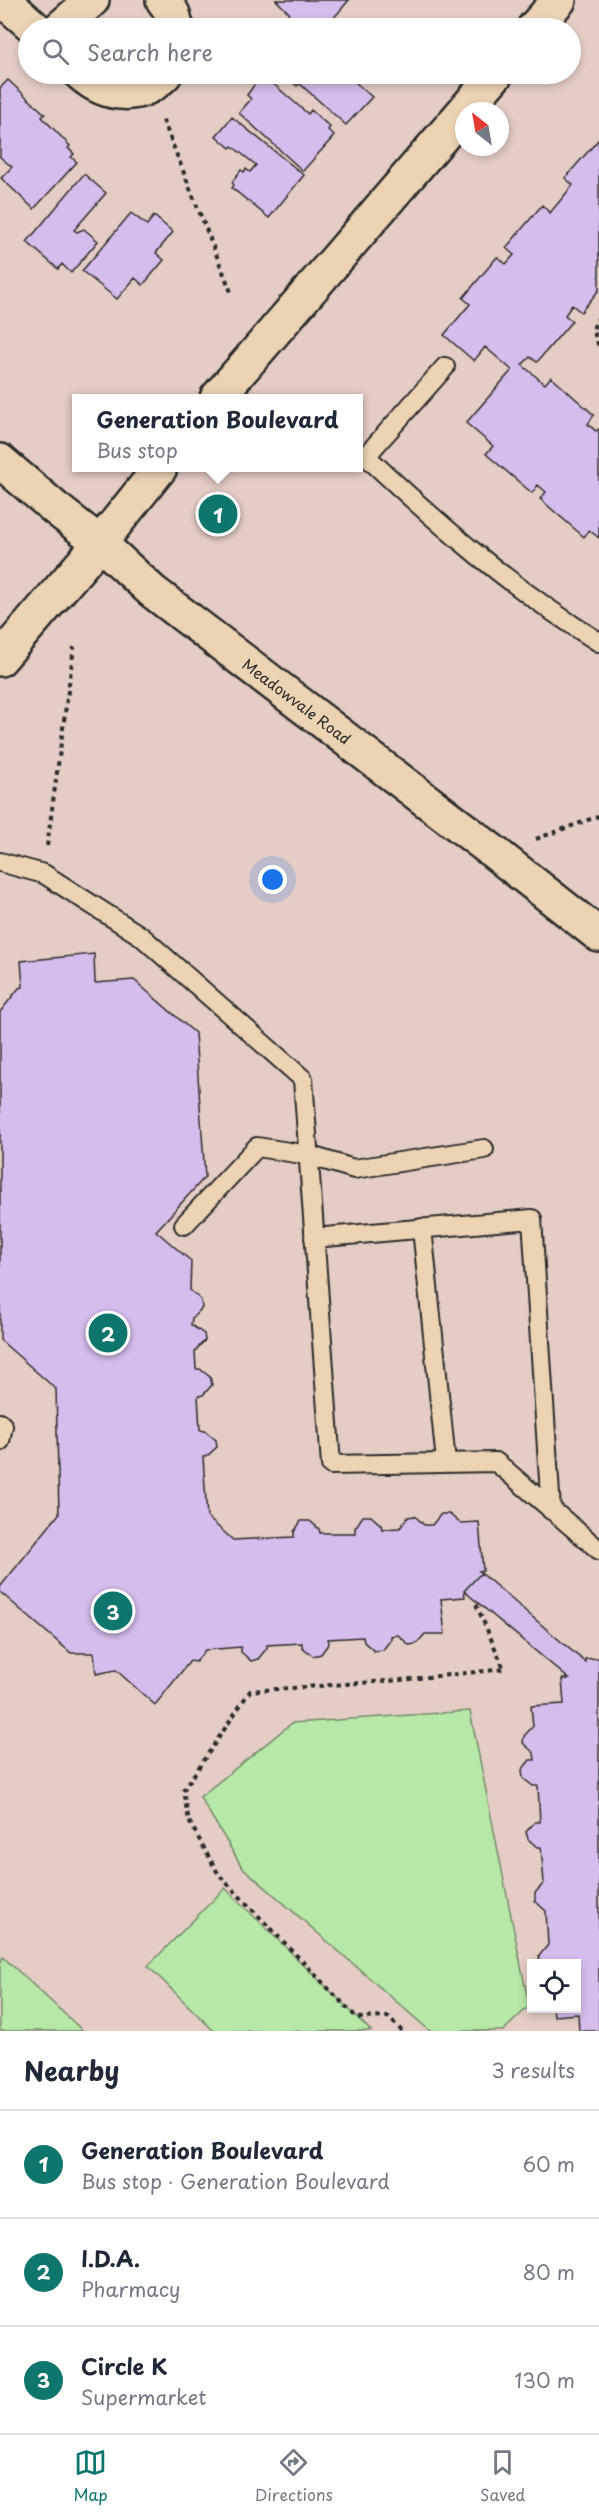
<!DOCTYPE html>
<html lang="en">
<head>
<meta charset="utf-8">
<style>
	body { margin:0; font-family:"Playpen Sans",sans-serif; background:#f2f2f3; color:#1f2937 }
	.controls { position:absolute; right:18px; bottom:18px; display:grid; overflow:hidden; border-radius:0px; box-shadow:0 3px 9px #0003 }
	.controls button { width:54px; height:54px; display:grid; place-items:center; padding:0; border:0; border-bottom:2px solid #e0e1e3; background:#fff; color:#1f2937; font:30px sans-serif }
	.compass { position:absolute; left:455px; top:102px; width:54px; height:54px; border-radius:50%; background:#fff; box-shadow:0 3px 9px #0003; rotate:329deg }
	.you { position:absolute; left:273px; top:880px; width:21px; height:21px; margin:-15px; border:4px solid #fff; border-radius:50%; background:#1a73e8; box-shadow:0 0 0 9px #1a73e833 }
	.badge { display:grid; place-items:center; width:39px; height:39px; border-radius:50%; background:#0f766e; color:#fff; font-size:20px; font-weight:700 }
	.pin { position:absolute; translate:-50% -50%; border:3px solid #fff; box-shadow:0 2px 6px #0006 }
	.popup { position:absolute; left:72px; top:394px; width:291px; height:78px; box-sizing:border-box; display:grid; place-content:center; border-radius:0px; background:#fff; filter:drop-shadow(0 2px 4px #0005); font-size:20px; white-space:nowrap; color:#747a83 }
	.popup b { font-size:22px; color:#1f2937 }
	.popup::after { content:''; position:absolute; left:50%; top:100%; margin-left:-12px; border:12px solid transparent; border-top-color:#fff }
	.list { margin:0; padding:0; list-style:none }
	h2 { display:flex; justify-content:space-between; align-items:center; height:78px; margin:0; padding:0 24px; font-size:26px }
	h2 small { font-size:20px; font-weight:400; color:#747a83 }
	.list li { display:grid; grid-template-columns:39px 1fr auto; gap:18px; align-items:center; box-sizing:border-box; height:108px; padding:0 24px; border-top:2px solid #e0e1e3 }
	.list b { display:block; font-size:22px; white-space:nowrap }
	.list p { margin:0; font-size:20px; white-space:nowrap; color:#747a83 }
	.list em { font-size:20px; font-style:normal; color:#747a83 }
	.icon { flex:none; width:33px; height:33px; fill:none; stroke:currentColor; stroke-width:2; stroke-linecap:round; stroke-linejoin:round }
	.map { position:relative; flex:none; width:599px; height:2031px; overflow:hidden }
	.search { position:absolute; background:#fff; box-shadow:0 3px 9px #0003; left:18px; right:18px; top:18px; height:66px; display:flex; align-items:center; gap:15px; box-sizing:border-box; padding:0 21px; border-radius:33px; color:#747a83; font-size:22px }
	.sheet { height:402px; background:#fff }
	nav { display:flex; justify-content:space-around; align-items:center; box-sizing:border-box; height:84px; border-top:2px solid #e0e1e3; background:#fff; font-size:16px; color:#747a83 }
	nav a { display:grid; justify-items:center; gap:3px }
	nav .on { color:#0f766e }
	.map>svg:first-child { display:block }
	.green { fill:#b8e8a8; stroke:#728a6a; stroke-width:1.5 }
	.building { fill:#d5bdec; stroke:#2b2b2b; stroke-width:1.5 }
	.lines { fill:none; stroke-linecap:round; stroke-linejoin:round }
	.service-casing { stroke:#2b2b2b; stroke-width:22 }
	.minor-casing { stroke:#2b2b2b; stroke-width:38 }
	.tertiary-casing { stroke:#2b2b2b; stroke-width:38 }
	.secondary-casing { stroke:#2b2b2b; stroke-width:38 }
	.path { stroke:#2b2b2b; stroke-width:4; stroke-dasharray:4.5 4.5; stroke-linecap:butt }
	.service { stroke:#ecd3b4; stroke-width:18 }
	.minor { stroke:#ecd3b4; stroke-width:33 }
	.tertiary { stroke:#ecd3b4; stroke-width:33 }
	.secondary { stroke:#ecd3b4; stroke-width:33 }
	.labels { text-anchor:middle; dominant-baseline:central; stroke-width:6; stroke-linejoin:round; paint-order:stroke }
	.street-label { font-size:15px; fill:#2b2b2b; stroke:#ecd3b4 }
</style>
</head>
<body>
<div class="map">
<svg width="599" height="2031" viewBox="0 0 599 2031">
	<rect width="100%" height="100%" fill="#e5ccc5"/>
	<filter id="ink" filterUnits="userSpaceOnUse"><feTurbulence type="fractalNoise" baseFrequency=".0167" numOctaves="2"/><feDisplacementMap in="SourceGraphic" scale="12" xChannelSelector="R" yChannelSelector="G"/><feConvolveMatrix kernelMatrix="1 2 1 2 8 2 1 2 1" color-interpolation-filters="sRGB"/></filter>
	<g filter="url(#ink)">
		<path class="green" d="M470,1711L529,2006L503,2031H430L242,1867L200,1797L292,1723Z
			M225,1888L371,2031H214L148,1966Z
			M3,1957L83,2031H0V1964Z"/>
		<path class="building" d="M276,0H349L327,26L318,18L309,28H289L281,22L289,13Z
			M262,74L308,114L311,110L330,127L328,130L334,136L303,171L239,113L251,99L247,95Z
			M283,74H346L372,97L346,125L300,84L297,86Z
			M8,80L45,114L42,117L70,146L68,148L74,154L71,157L77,162L34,209L1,178L12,167L0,157V88Z
			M232,117L304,175L269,218L232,188L234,185L232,182L241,170L244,172L246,169L250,172L256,165L232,146L230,148L216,136Z
			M599,139V290L581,312L572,305L565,315L572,321L537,362L530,357L522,365L545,384L551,377L594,415L588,424L596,431L599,429V538L589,530L584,537L540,499L546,492L538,485L532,493L486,454L493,446L466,423L512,370L485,347L474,361L444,335L470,304L463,298L497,257L506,264L514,255L506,248L542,205L550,213L573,185L565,178Z
			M84,174L106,193L74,230L77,232L84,229L98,241L71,273L62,264L58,269L27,242Z
			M131,213L147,225L154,216L173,232L156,253L164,260L143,285L135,278L117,299L82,271Z
			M94,954L95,983L134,980L195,1033L205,1177L156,1231L191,1261L190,1290L201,1300L202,1308L192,1318L191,1325L204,1334L205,1340L195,1351L196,1369H200L210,1377L212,1385L203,1395L198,1396L200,1430L205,1431L216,1440L217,1447L207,1456L203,1457L207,1517L233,1540L294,1537V1532L301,1521H310L319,1529L320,1533H355V1528L363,1516H371L381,1525L382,1529L400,1528L408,1517L415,1516L424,1525H432L441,1514H449L460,1523L479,1522L483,1571H479L481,1573L464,1591L465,1597L441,1599L445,1634H425L416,1644L409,1645L398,1635L391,1636V1639L383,1650L374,1651L364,1642L363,1637L328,1639L329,1643L321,1654L313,1656L302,1647V1643L267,1645V1648L258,1659L251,1661L241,1652V1647L205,1650L196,1662L190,1661L155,1705L116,1670L96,1674L94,1653H71L0,1592V1587L59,1514L56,1389L0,1340V1012L19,988L23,987L21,961Z
			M481,1573L585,1662V1659L599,1658V2031H579L578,2014L554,2016L553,2008H576V1964H540L539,1956L548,1945L546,1911L535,1901V1893L544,1883L541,1847H537L528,1839L526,1832L535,1822H540L538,1786H533L523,1778L522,1770L530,1760H535L534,1753L523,1743L524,1736L533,1726L531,1706L564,1704L562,1679H569L464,1591Z"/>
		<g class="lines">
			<g class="service-casing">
				<path id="service" d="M445,367L366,456C439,525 514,590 599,642
					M0,862L44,874L141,936L303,1079L331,1465L496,1462L599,1550
					M184,1225L257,1147L308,1155L354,1169L484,1149
					M422,1228L446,1462
					M314,1238L532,1219L551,1510
					M0,1423L3,1426L0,1441"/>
			</g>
			<g class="minor-casing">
				<path id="minor" d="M3,0L35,28
					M163,0L173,14L177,28
					M60,28L92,0
					M534,28L559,0
					M81,74C107,97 140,100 165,74
					M217,398L496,74
					M100,543L160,468"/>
			</g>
			<g class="tertiary-casing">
				<path id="tertiary" d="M0,659L100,543"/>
			</g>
			<g class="secondary-casing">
				<path id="secondary" d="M0,461L55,508L100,543L152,591L495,853L599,935"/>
			</g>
			<path class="path" d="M163,120L231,292
				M599,316L593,329L599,347
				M536,839L599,816
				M47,846L74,647
				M402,2031L388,2017L357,2018L219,1875L189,1821L183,1791L250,1691L401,1680L504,1669L476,1604"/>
			<use href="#service" class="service"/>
			<use href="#minor" class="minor"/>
			<use href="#tertiary" class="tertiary"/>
			<use href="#secondary" class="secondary"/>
		</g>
	</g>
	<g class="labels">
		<g class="street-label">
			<text transform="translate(297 701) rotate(37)">Meadowvale Road</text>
		</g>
	</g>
</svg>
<div class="controls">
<button><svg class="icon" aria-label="locate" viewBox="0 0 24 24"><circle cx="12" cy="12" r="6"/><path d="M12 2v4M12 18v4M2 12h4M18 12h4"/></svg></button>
</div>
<svg class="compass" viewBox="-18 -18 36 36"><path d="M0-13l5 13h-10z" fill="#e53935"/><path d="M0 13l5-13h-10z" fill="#747a83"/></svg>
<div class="you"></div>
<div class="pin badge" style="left:218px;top:514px">1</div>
<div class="popup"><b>Generation Boulevard</b>Bus stop</div>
<div class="pin badge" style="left:108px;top:1333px">2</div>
<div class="pin badge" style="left:113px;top:1611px">3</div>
<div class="search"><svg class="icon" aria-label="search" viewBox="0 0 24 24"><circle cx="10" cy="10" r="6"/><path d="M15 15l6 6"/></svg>Search here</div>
</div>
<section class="sheet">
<h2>Nearby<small>3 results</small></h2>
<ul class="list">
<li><span class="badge">1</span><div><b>Generation Boulevard</b><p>Bus stop · Generation Boulevard</p></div><em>60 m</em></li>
<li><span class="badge">2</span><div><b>I.D.A.</b><p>Pharmacy</p></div><em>80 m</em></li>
<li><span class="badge">3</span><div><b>Circle K</b><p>Supermarket</p></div><em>130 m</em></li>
</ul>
</section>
<nav>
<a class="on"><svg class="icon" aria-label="map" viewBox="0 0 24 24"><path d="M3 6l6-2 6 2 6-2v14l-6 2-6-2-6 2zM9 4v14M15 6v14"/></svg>Map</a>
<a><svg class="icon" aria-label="directions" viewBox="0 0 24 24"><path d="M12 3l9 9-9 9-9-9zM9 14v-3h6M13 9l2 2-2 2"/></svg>Directions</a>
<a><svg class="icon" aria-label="saved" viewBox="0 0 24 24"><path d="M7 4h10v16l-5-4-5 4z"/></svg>Saved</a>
</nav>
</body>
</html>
